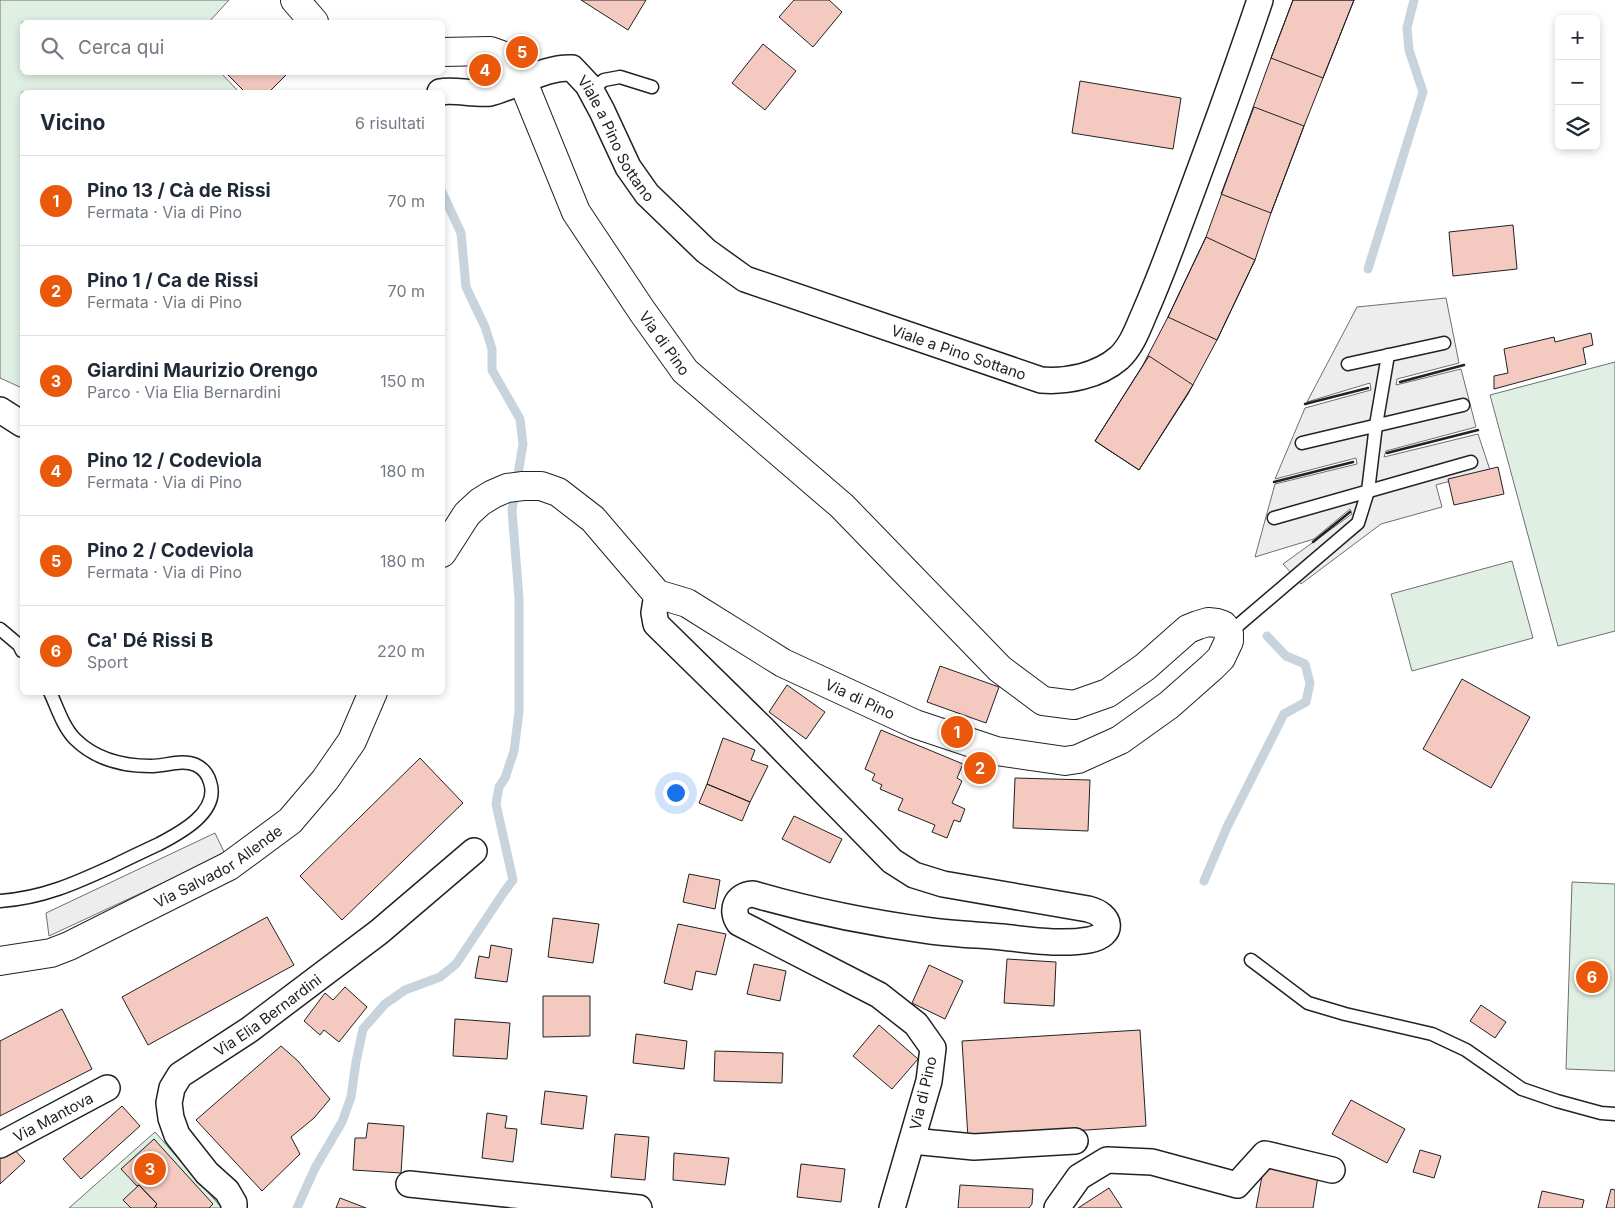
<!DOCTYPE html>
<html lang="it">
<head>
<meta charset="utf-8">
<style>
	body { margin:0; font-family:Inter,sans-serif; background:#f2f2f3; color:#1f2937 }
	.controls { position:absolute; right:15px; top:15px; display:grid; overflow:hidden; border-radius:8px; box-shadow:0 2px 8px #0003 }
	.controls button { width:45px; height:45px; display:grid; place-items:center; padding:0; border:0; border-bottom:1px solid #e0e1e3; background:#fff; color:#1f2937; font:25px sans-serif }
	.you { position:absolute; left:675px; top:792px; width:18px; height:18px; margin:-12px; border:4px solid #fff; border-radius:50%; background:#1a73e8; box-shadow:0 0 0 8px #1a73e833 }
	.badge { display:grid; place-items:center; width:32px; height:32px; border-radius:50%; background:#ea580c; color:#fff; font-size:16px; font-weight:700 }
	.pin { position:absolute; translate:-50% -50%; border:2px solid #fff; box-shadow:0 1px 5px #0006 }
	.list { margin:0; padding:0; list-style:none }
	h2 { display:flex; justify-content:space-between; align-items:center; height:65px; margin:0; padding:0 20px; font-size:21px }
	h2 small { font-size:16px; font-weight:400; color:#747a83 }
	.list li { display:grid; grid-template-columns:32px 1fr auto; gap:15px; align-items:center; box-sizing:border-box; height:90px; padding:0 20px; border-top:1px solid #e0e1e3 }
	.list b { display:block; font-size:19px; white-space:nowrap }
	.list p { margin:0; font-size:16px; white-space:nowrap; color:#747a83 }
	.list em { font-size:16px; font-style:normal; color:#747a83 }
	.icon { flex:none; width:28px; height:28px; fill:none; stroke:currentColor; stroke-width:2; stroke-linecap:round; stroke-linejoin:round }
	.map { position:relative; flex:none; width:1615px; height:1208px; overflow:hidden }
	.search { position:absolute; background:#fff; box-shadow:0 2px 8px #0003; left:20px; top:20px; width:425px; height:55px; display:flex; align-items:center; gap:12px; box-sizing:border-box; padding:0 18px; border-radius:8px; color:#747a83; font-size:19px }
	.panel { position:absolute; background:#fff; box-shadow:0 2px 8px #0003; left:20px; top:90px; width:425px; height:605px; border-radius:8px }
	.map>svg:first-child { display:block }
	.green { fill:#e0efe3; stroke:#6f6f6f }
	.parking { fill:#ededed; stroke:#6f6f6f }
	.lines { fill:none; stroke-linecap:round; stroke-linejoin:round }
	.stream { stroke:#c7d3dd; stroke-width:9 }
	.building { fill:#f3c9c0; stroke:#222 }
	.lane-casing { stroke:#222; stroke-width:15 }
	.street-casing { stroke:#222; stroke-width:28 }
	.secondary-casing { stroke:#222; stroke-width:30 }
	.lane { stroke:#fff; stroke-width:12 }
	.street { stroke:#fff; stroke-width:25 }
	.secondary { stroke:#fff; stroke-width:28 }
	.wall { stroke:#222; stroke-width:2.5 }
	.labels { text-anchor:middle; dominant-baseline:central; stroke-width:4; stroke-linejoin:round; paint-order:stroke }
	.street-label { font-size:15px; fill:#222; stroke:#fff }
</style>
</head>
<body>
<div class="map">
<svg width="1615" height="1208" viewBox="0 0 1615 1208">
	<rect width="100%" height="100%" fill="#fff"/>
	<path class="green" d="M0,0H229L209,22H22V72L221,73L239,92H22V388L0,378Z
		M1615,362V631L1558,646L1490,395Z
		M1512,561L1533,638L1412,671L1391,594Z
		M1572,882L1615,884V1071L1566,1069Z
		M155,1132L221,1207L220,1208H69Z"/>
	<path class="parking" d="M1446,298L1459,363L1397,379L1396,385L1461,369L1476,427L1386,451L1384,457L1478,434L1490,470L1436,485L1442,507L1381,524L1301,584L1283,564L1352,514L1350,509L1314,539L1255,557L1275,484L1357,464L1356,458L1275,479L1305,408L1371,390L1370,383L1307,402L1357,307Z
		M215,833L225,854L49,936L46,913Z"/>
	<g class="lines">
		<path class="stream" d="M1368,269L1423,92L1409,50L1407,28L1414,0
			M1204,881L1227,827L1284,714L1306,702L1310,683L1305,664L1286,656L1267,636
			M297,1208L315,1168L342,1122L351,1097L356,1062L363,1029L385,1004L405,990L440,977L456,964L504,892L513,880L496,804L499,787L505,778L514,751L519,712V598L512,510L523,444L520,419L492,370V349L485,327L466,287L461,233L442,192"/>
	</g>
	<path class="building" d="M581,0H646L628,30Z
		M794,0H829L842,12L813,47L779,17Z
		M1293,0H1354L1323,78L1271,58Z
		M1293,0H1354L1304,126L1271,213L1255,260L1217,340L1188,394L1139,470L1095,441L1143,365L1168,317L1206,237L1271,58Z
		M763,44L796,71L765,110L732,83Z
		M225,72H289L269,92H245Z
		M1080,81L1181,98L1173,149L1072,133Z
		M1254,107L1304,126L1271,213L1221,194Z
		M1513,225L1517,269L1453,276L1449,232Z
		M1206,237L1255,260L1217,340L1168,317Z
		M1591,333L1593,345L1583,348L1586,364L1494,389V376L1508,373L1504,349L1554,337L1555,342Z
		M1149,356L1193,385L1139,470L1095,441Z
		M1498,467L1504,494L1454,505L1448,479Z
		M940,666L999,687L986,723L927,702Z
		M1462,679L1530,717L1491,788L1423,749Z
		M787,685L825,712L806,739L769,712Z
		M881,730L963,764L957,778L962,781L952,803L965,809L960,822L954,820L947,838L932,832L935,825L898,810L903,799L880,789L882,785L872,780L875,774L865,769Z
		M723,738L755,750L751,760L768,766L750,802L707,784Z
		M420,758L463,803L342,920L300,876Z
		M1015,778L1090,780L1088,831L1013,828Z
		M707,784L750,802L742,821L699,803Z
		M794,816L842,839L830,863L782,839Z
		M689,874L720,880L715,909L683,902Z
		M267,917L294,965L148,1045L122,997Z
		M553,918L599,924L593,963L548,957Z
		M678,924L726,934L716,975L696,971L692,990L664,983Z
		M491,945L512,949L507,982L475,978L479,956L489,958Z
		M1007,959L1056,962L1054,1006L1004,1003Z
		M754,964L786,971L780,1001L747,994Z
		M929,965L963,981L945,1019L912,1003Z
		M345,987L367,1007L339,1042L324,1030L320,1035L304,1021L325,993L333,1000Z
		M543,996H590V1036L543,1037Z
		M1481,1005L1506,1022L1495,1038L1470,1021Z
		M62,1009L92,1069L0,1116V1041Z
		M455,1019L510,1023L507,1059L453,1056Z
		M879,1025L918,1059L892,1089L853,1056Z
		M1140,1030L1146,1126L968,1138L962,1041Z
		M636,1034L687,1041L684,1069L633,1063Z
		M281,1046L298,1061L330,1099L314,1118L291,1137L300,1154L262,1191L196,1120Z
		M715,1051L783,1053L782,1083L714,1081Z
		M545,1091L587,1096L583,1129L541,1124Z
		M1351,1100L1405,1129L1387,1163L1332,1134Z
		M122,1106L140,1126L81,1179L63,1159Z
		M487,1113L507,1116L505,1128L517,1129L513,1162L482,1158Z
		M368,1123L404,1126L401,1173L353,1170L355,1138H366Z
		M615,1134L649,1137L645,1180L611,1177Z
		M154,1139L213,1204L209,1208H157L155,1206L157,1204L139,1185L137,1186L121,1169Z
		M10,1145L25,1161L0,1184V1151Z
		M1420,1150L1441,1156L1434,1178L1413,1172Z
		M674,1153L729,1158L725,1185L673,1180Z
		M801,1164L845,1169L841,1202L797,1197Z
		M1264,1166L1318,1176L1313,1208H1256Z
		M139,1185L157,1204L154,1208H131L123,1200Z
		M960,1185L1033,1189L1032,1204L1029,1208H958Z
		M1109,1188L1122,1208H1078Z
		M1611,1189L1615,1190V1208H1606Z
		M1542,1191L1584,1200L1582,1208H1538Z
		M340,1198L366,1208H336Z"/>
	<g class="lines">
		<g class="lane-casing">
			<path id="lane" d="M591,90L604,80L620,77L652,87
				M1348,364L1444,343
				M1302,443L1463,405
				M1274,518L1471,462
				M0,629L19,645L22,651
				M1229,633L1358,523L1368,491L1376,425L1388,355
				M0,901C43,898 76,883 115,865C129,858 144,851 159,844C180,833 220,812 210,782C208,775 204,769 196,765C182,759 166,766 151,766C124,766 95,759 75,739C63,727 57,707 50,692
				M1251,960L1308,1003L1345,1014L1432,1034L1466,1050L1522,1089L1557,1101L1601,1113L1615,1114"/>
		</g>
		<g class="street-casing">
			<g id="street">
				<path id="s1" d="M440,92C454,89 475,95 490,93C495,92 500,90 505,88C527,80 548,67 572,68L588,85L602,111L628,167L647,194L706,251L745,279L1041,380C1067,382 1098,376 1119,358C1132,346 1138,328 1145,312C1155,289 1164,266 1173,242C1203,162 1233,81 1260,0"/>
				<path d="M0,410L22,424"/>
				<path d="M657,594L654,613L656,624L763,729L892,861L914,875L943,884L1088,909C1112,915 1115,935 1089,940C1061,945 1031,940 1002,937C979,935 954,934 931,931C871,923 811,911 753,894C736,895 730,910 739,923L879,995L916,1024L933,1048L929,1081L892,1208"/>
				<path d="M912,1141L974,1147L1075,1141"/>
				<path id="s2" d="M0,1145L107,1088"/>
				<path d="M409,1184L639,1208"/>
				<path id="s3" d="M234,1208V1203L227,1191L207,1173L177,1135L171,1118L169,1103L172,1088L180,1075L249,1030L379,932L474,851"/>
				<path d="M1057,1208L1079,1177L1107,1160L1152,1162L1237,1185L1265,1154L1332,1170"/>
			</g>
		</g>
		<g class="secondary-casing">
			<g id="secondary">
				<path d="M295,0L314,22"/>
				<path id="s4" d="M442,52L490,51L504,56L509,60L523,82L576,212L642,311L685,371L842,506L1000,669L1043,701L1074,705L1108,693L1145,667L1188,629L1198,625L1208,622L1217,623L1223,625L1229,633V641L1221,658L1212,667L1169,705L1120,740L1078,759L1065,761L996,751L915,724L783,663L687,603L657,594L593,519L558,492L541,486H523L507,488L493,494L480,502L467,514L442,553"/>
				<path id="s5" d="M0,961L51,953L69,946L229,866L290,821L325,780L352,741L373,692"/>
			</g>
		</g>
		<use href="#lane" class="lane"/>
		<use href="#street" class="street"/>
		<use href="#secondary" class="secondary"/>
		<path class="wall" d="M1400,382L1464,365
			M1305,404L1368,388
			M1387,453L1478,430
			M1274,482L1353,462
			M1313,542L1350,512"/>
	</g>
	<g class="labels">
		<g class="street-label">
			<text stroke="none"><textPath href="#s1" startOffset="220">Viale a Pino Sottano</textPath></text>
			<text stroke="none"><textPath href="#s4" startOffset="394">Via di Pino</textPath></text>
			<text stroke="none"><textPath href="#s1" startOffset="640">Viale a Pino Sottano</textPath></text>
			<text transform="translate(860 699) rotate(25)">Via di Pino</text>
			<text stroke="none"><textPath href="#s5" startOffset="240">Via Salvador Allende</textPath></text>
			<text stroke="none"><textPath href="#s3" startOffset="264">Via Elia Bernardini</textPath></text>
			<text transform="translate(923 1093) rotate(-77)">Via di Pino</text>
			<text stroke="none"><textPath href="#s2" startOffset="60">Via Mantova</textPath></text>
		</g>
	</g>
</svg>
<div class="controls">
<button>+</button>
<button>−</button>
<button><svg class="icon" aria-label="layers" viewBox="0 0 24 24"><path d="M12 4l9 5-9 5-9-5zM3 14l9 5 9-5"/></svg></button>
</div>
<div class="you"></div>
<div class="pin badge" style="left:957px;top:732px">1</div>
<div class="pin badge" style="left:980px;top:768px">2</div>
<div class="pin badge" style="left:150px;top:1169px">3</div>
<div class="pin badge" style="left:485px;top:70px">4</div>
<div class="pin badge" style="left:522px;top:52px">5</div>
<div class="pin badge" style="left:1592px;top:977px">6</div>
<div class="search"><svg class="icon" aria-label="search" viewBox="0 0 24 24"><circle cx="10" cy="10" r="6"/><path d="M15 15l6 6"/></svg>Cerca qui</div>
<section class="panel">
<h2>Vicino<small>6 risultati</small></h2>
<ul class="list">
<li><span class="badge">1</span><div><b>Pino 13 / Cà de Rissi</b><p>Fermata · Via di Pino</p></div><em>70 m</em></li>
<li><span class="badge">2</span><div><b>Pino 1 / Ca de Rissi</b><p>Fermata · Via di Pino</p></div><em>70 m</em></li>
<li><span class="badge">3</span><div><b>Giardini Maurizio Orengo</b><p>Parco · Via Elia Bernardini</p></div><em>150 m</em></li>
<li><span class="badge">4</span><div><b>Pino 12 / Codeviola</b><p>Fermata · Via di Pino</p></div><em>180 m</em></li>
<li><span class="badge">5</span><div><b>Pino 2 / Codeviola</b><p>Fermata · Via di Pino</p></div><em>180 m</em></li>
<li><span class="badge">6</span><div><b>Ca' Dé Rissi B</b><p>Sport</p></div><em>220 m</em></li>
</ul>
</section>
</div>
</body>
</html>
